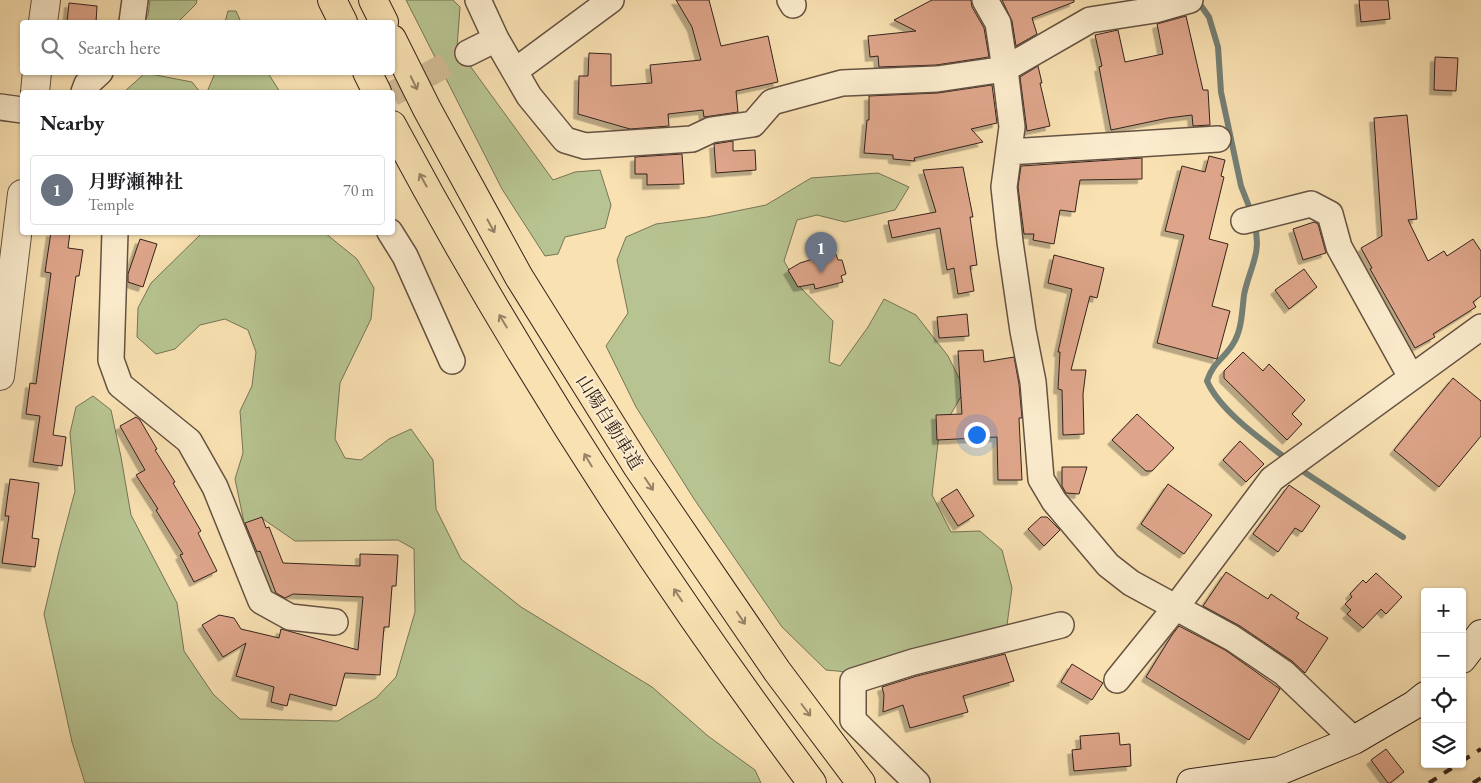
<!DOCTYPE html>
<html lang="en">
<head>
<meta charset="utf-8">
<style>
	body { margin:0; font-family:"EB Garamond","Noto Serif JP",serif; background:#f6f6f6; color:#202124 }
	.controls { position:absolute; right:15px; bottom:15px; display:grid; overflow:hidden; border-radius:5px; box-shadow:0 1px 4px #0004 }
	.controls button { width:45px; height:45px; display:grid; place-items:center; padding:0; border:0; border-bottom:1px solid #e0e0e0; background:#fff; color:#202124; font:25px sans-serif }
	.you { position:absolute; left:976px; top:434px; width:18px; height:18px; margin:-12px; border:4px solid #fff; border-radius:50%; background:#1a73e8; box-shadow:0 0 0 8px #1a73e833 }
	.badge { display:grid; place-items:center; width:32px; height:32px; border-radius:50%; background:#b45309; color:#fff; font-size:16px; font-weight:700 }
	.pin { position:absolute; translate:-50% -41px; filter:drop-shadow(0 1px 2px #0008) }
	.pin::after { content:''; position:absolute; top:26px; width:18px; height:15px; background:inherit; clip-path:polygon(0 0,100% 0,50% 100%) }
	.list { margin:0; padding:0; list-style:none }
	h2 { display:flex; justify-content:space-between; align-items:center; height:65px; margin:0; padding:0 20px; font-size:21px }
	h2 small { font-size:16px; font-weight:400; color:#757577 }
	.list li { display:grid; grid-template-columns:32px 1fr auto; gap:15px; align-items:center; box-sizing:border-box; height:70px; margin:0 10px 10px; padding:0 10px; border:1px solid #e0e0e0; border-radius:5px }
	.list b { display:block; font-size:19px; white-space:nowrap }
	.list p { margin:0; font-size:16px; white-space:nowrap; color:#757577 }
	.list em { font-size:16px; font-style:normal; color:#757577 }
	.icon { flex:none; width:28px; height:28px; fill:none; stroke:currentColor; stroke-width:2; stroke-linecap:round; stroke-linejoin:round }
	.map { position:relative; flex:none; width:1481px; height:783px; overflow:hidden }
	.search { position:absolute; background:#fff; box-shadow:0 1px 4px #0004; left:20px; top:20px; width:375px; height:55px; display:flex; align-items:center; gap:12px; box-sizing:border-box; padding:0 18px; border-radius:5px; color:#757577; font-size:19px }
	.panel { position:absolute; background:#fff; box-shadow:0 1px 4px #0004; left:20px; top:90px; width:375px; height:145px; border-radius:5px }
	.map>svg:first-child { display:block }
	.green { fill:#b7c491; stroke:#767456 }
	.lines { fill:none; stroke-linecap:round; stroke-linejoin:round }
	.stream { stroke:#747f75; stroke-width:6 }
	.building { fill:#dea58a; stroke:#34231c; filter:url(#shadow) }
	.minor-tunnel { stroke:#d2bb94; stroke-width:25; stroke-dasharray:25 12; stroke-linecap:butt }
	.minor-casing { stroke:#655242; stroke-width:28 }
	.tertiary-casing { stroke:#655242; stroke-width:30 }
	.secondary-casing { stroke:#34231c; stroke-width:30 }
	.motorway-casing { stroke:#34231c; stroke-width:30 }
	.minor { stroke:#fbeccd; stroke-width:25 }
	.tertiary { stroke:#fbeccd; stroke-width:28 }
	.secondary { stroke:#fbeccd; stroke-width:28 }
	.motorway { stroke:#f9e1b2; stroke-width:28 }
	.rail { stroke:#34231c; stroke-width:4; stroke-dasharray:9 9; stroke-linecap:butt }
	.oneway { stroke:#968267 }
	.labels { text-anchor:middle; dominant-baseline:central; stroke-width:4.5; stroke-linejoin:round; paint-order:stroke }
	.street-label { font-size:18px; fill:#34231c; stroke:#fbeccd }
</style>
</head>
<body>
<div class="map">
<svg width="1481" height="783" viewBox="0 0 1481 783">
	<defs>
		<filter id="shadow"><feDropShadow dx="-4.5" dy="4.5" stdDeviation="0" flood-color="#0004"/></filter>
	</defs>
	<rect width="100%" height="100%" fill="#f9e1b2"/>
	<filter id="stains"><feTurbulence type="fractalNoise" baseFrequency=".004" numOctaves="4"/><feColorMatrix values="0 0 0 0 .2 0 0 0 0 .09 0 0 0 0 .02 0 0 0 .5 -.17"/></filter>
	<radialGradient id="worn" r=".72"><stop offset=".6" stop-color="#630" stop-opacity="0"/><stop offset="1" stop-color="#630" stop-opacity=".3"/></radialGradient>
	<path class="green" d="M150,0H197L196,4L178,22H144L148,15Z
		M406,0H453L460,7L457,48L553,180L575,172L600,170L611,205L605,228L565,237L558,254L545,256L502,189Z
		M228,11H236L241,22H225Z
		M145,73L192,82L200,92H124Z
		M215,73H268L280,92H207Z
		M878,173L909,187L895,210L845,222L817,215L797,220L784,261L797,284L833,321L829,362L840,366L868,327L884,299L916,315L948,356L965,390L939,434L932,495L951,532L980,531L1002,550L1012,588L1007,625L983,642L859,673L826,670L782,627L694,499L636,407L606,346L628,313L617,260L626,237L656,224L707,217L766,205L811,178Z
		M202,233H325L357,259L374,288L371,319L340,383L335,439L345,458L361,460L389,439L411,429L433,460L436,509L461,559L521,607L652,687L708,736L755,770L761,783H85L72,742L44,614L59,551L75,491L70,433L76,407L93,396L111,410L121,457L131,515L177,603L184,651L213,694L240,719L338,721L376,698L396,677L415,612L414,549L398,540L295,541L263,519L245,527L235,479L243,453L240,411L252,386L256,352L248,330L225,319L200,325L175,349L156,354L137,337L138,308L151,283Z"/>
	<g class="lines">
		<path class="stream" d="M1197,0L1209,17L1218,47L1221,92L1241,186L1252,214
			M1254,224C1263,252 1249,269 1244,295C1242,311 1242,330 1233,344C1224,359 1213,362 1207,381C1220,411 1262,440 1288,460
			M1298,468L1403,537"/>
	</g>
	<path class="building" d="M676,0H709L721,46L768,36L778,82L736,91L738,112L704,117L703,110L668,114L669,126L630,129L578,114L579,76H588L589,53L611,54V86L652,83L650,65L701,60L692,27Z
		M932,0H971L972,7L984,28L989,57L936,65L879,67L878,56L870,57L868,36L916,31L894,20Z
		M1002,0H1074V2L1032,18L1037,34L1016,46L1012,21Z
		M1359,0H1388L1390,19L1361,22Z
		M69,3L97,6L96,22H67Z
		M1186,16L1203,90H1208L1210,125L1193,126L1192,115L1168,118L1111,130L1099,67L1102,66L1095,35L1118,30L1125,62L1163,54L1157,24Z
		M1435,57L1458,58L1456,91L1434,90Z
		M1038,66L1042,83H1040L1050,126L1027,131L1020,77Z
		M992,85L997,123L971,129L983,142L914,158L915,161L893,159V155L864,153L867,120H869V96L938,93Z
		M1407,115L1417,219L1408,220L1428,261L1444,251L1447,256L1473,239L1481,251V296L1473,302L1476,307L1433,334L1435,337L1415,348L1370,269L1372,268L1361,248L1382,236L1374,118Z
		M733,141V151L755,150L756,170L716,173L714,144Z
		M682,154L684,184L647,185V174H635V157Z
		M1209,156L1225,160L1221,176L1224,177L1209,239L1228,244L1212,306L1230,311L1217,359L1157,343L1184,235L1165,231L1182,166L1205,172Z
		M1142,158V179L1080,180L1075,212L1060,210L1054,244L1033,240L1034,234H1024L1018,187L1021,166Z
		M963,167L973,217H970L977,265L970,266L974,291L958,294L954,268L947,270L940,228L892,238L888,221L936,212L923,170Z
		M1314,222L1318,224L1326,253L1303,260L1293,229Z
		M51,232H70L68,248L83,250L79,276H76L53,435L66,437L62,466L33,462L40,416L26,414L30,383L36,384L44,325L51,273L45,272Z
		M140,239L157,244L143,287L128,282V274Z
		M835,252L838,260H842L846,274L841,276L843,282L815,289L814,284L798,287L788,270L800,263Z
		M1054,255L1104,268L1097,298L1090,296L1071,370H1086L1083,394L1084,434L1063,435L1062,390L1058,389L1060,352H1058L1072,289L1048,283Z
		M1304,269L1317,287L1289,309L1275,290Z
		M967,314L969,336L939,338L937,317Z
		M983,350L984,362L1014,357L1019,384L1022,418H1019L1022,480H998L997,437L937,440L936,415L962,414L958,351Z
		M1243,352L1263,371L1269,364L1305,400L1292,414L1302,424L1287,440L1224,378V371Z
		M1453,378L1481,401V436L1439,487L1394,450Z
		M1137,414L1174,448L1152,471H1146L1112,440Z
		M136,417L140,420L157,449L155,450L175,482L173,483L201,531L198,533L217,571L194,582L180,555L183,554L156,510L158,509L136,475L145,470L120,426Z
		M1240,441L1264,464L1246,482L1223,460Z
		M1062,467H1087L1079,494L1066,493L1062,486Z
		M10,479L39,483L32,538L39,539L35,567L2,563L9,516H5Z
		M1168,484L1212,515L1184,554L1141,524Z
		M1289,485L1320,506L1302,532L1295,528L1278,552L1253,534Z
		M957,489L974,516L958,526L941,499Z
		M262,517L266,528L269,527L283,563L360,566V554L398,555L396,586H392L389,627H384L380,675L345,673L336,706L290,694L287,706L271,702L274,687L236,676L246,643L223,657L202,625L219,615L234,618L241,629L279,638L281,629L358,650L363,597L293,594L285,598L276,593L260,551L257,552L245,523Z
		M1041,517H1047L1060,530L1044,546L1028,529Z
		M1226,572L1268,599L1271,594L1299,613L1296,618L1328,638L1305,673L1292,661L1240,626L1203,606Z
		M1376,573L1402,597L1386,614L1381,609L1363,628L1347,614L1351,610L1345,604L1352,597L1350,594L1363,580L1366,583Z
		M1179,626L1225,650L1280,689L1249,740L1146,677L1172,635Z
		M1005,654L1014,681L963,696L968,712L910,728L903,705L883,712L884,695L882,687L917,676Z
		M1072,664L1103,683L1092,700L1061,682Z
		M1119,733L1120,745L1130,744L1131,766L1074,771L1072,750L1081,749L1080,736Z
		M1386,749L1404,772L1390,783H1388L1371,760Z"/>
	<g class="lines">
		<path class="minor-tunnel" d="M392,94L468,53"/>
		<g class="minor-casing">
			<path id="minor" d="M478,0L496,39L529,96L565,140L585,146L692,139L711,130L753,124L772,102L842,83L937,79L1005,69L1090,20L1155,10L1190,0
				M790,0L793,5
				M985,0L998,23L1005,69L1012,127L1004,187L1010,242L1023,331L1033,382L1041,479L1054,501L1108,565L1131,583L1232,638L1284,673L1354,740
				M132,22L135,0
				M468,53L496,39
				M515,71L611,0
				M84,92L87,84L100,72
				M0,107L22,110
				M1009,152L1218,139
				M1244,221L1311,204L1330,214L1339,247L1411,377
				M115,232L111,360L120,385L189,441L215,487L261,601L290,617L335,622
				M390,232L405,256L452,361
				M1117,680L1176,607L1272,479L1481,327
				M917,783L853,720V681L913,662L1061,625"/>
		</g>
		<g class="tertiary-casing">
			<path id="tertiary" d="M43,22L46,0
				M35,92L37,72
				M0,376L22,194"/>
		</g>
		<g class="secondary-casing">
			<path id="secondary" d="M1462,659L1481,634
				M1191,783L1279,771L1354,740L1414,705L1425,696"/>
		</g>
		<g class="motorway-casing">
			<path id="motorway" d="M332,0L343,22
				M373,0L384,22
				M392,39L427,109L519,277L637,466L777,671L861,783
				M367,72L377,92
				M392,125C515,355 656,574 812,783"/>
		</g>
		<use href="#minor" class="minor"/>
		<use href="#tertiary" class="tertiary"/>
		<use href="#secondary" class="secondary"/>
		<use href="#motorway" class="motorway"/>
		<path class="rail" d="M1462,761L1481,749
			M1429,783L1458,764
			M1473,783L1481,778"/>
	</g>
	<defs><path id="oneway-shaft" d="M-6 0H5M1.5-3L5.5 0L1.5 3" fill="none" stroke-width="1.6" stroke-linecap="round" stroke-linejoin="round" transform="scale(1.25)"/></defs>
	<g class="oneway">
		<use href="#oneway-shaft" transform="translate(414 83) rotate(64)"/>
		<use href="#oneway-shaft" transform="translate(423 180) rotate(-119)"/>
		<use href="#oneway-shaft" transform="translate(491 226) rotate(61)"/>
		<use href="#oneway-shaft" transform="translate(503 321) rotate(-121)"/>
		<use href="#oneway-shaft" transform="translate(588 460) rotate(-121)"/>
		<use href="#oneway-shaft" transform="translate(649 484) rotate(56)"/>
		<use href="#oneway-shaft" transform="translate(678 595) rotate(-124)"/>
		<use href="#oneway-shaft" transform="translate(741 618) rotate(56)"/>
		<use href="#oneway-shaft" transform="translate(806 710) rotate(53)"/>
	</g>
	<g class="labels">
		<g class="street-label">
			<text transform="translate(610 422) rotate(58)">山陽自動車道</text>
		</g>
	</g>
	<rect width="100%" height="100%" filter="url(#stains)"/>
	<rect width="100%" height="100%" fill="url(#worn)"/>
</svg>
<div class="controls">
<button>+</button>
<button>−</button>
<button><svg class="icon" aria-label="locate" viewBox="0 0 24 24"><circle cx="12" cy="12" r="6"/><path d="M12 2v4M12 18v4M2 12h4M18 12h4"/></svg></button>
<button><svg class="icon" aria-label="layers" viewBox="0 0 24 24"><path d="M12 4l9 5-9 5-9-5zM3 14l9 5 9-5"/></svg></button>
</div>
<div class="you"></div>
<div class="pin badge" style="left:821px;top:273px;background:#6b7280">1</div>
<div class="search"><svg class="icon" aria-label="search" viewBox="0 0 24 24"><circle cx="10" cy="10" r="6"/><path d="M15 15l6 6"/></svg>Search here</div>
<section class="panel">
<h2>Nearby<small></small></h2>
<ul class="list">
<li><span class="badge" style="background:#6b7280">1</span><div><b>月野瀬神社</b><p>Temple</p></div><em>70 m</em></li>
</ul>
</section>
</div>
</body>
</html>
